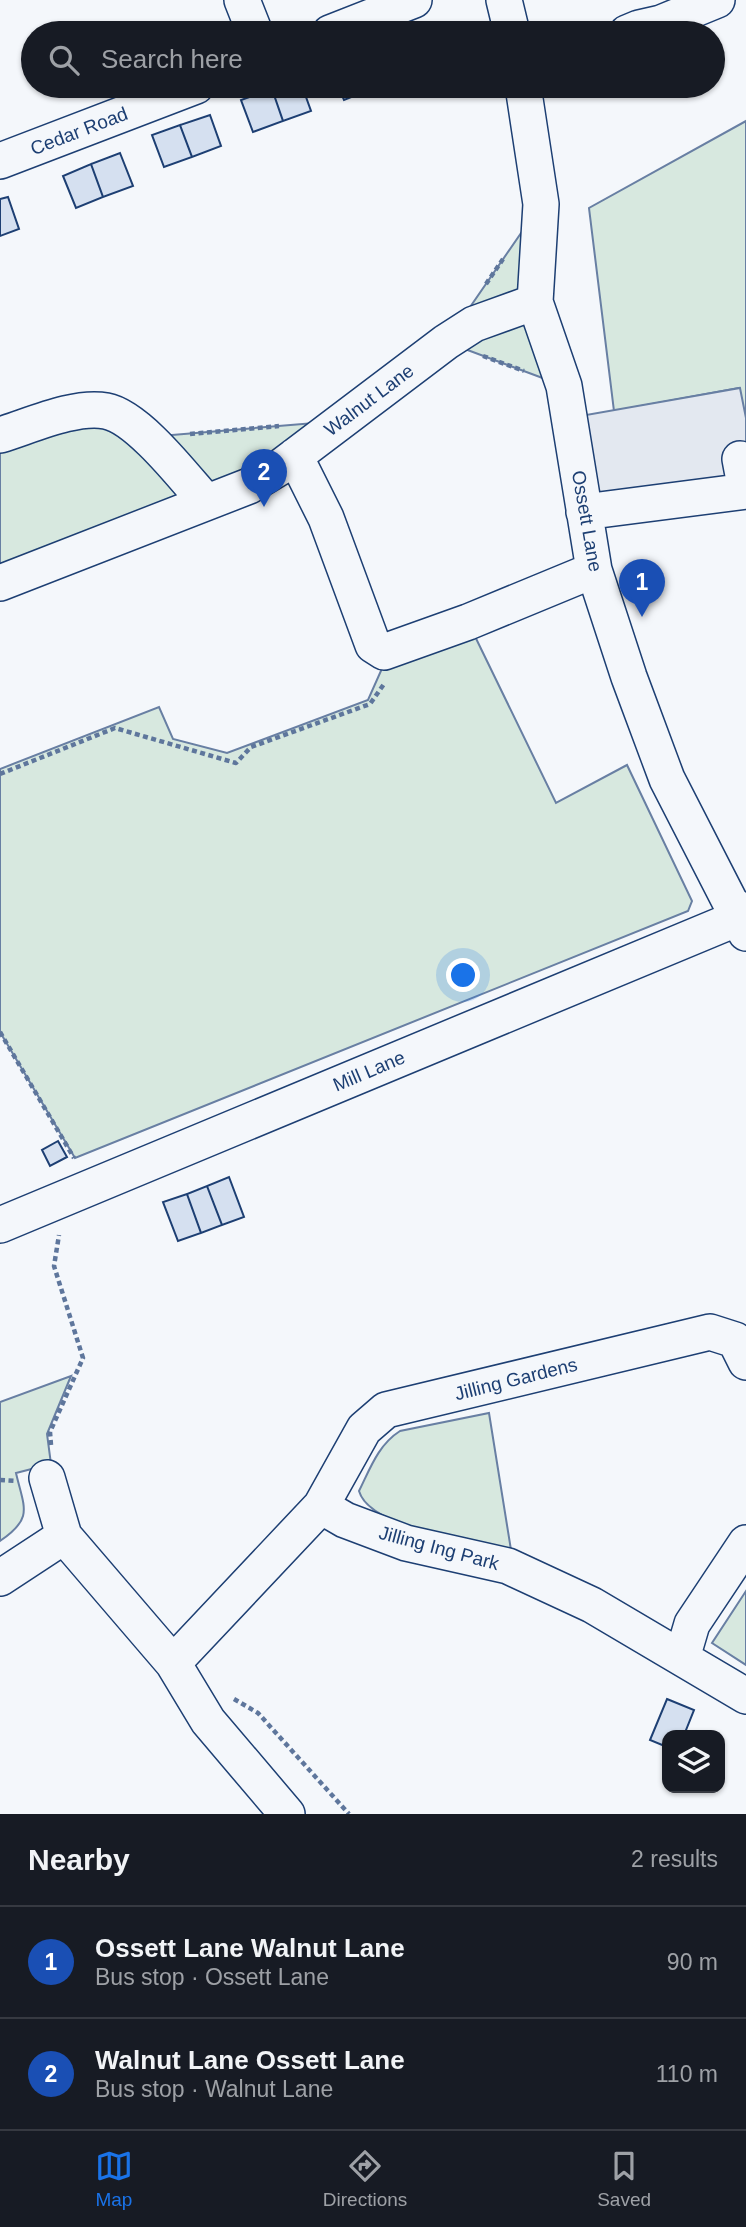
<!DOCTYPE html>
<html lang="en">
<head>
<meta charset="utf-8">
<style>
	body { margin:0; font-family:Helvetica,sans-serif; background:#242831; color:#f1f3f6 }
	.controls { position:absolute; right:21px; bottom:21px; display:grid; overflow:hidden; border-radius:14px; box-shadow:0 2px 5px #0004 }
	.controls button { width:63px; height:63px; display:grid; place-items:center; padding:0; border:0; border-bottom:2px solid #363941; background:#171b24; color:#f1f3f6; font:35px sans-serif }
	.you { position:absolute; left:464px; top:976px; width:24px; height:24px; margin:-18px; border:5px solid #fff; border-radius:50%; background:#1a73e8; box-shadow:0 0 0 10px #1a73e833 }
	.badge { display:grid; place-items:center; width:46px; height:46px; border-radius:50%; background:#1a73e8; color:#fff; font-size:23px; font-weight:700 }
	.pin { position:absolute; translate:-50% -58px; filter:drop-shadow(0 2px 4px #0008) }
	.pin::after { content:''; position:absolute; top:37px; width:24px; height:21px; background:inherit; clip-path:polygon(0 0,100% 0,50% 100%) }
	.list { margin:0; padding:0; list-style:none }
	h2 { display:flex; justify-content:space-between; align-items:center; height:91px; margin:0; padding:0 28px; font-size:30px }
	h2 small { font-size:23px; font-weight:400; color:#9ea1a6 }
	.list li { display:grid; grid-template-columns:46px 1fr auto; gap:21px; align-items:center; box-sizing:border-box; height:112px; padding:0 28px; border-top:2px solid #363941 }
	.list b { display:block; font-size:26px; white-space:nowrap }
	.list p { margin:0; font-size:23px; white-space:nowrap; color:#9ea1a6 }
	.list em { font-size:23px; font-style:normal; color:#9ea1a6 }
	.icon { flex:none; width:38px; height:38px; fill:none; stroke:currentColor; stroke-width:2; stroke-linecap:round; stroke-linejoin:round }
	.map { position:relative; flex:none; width:746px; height:1814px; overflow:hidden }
	.search { position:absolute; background:#171b24; box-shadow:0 2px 5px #0004; left:21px; right:21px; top:21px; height:77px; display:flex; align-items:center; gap:18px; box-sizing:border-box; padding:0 24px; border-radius:38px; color:#9ea1a6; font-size:26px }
	.sheet { height:315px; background:#171b24 }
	nav { display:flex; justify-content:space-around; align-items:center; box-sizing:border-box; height:98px; border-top:2px solid #363941; background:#171b24; font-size:19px; color:#9ea1a6 }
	nav a { display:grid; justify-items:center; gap:4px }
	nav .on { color:#1a73e8 }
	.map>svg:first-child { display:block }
	.green { fill:#d7e8df; stroke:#687fa3; stroke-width:2 }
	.parking { fill:#e3e8f0; stroke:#687fa3; stroke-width:2 }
	.building { fill:#d5e0f0; stroke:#1d3f73; stroke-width:2 }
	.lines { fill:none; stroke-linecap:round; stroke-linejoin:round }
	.minor-casing { stroke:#1d3f73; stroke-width:38 }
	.path { stroke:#5e769c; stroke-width:4.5; stroke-dasharray:5 3.5; stroke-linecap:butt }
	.minor { stroke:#f4f7fb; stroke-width:35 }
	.labels { text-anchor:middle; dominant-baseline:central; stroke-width:5; stroke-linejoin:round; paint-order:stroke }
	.street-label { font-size:19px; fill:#1d3f73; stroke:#f4f7fb }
</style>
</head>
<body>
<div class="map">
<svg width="746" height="1814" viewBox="0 0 746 1814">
	<rect width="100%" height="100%" fill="#f4f7fb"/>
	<path class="green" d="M746,121V424L739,388L614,411L589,208Z
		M541,204L535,302L564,386L446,342Z
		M71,413L148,437L339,421L282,466L0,583V435Z
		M468,622L556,803L627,765L692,901L688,911L75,1158L0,1032V769L159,707L173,739L227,753L368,700L388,655Z
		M71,1376L47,1434L51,1464L16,1473C24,1508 34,1518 0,1541V1402Z
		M489,1413L511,1550C475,1542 370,1529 359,1491C370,1469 378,1445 400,1431Z
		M746,1591V1665L712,1643Z"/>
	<path class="parking" d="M740,388L746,418V491L584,512L569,418Z"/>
	<path class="building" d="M280,86H302L311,111L283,121L272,89Z
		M338,86H373L374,88L344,100Z
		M272,89L283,121L253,132L241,100Z
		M210,115L221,146L192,157L180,125Z
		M180,125L192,157L164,167L152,135Z
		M120,153L133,186L103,197L91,164Z
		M91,164L103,197L76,208L63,176Z
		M8,197L19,229L0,236V199Z
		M58,1141L67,1157L50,1166L42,1150Z
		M229,1177L244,1217L222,1225L207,1186Z
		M207,1186L222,1225L201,1233L187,1194Z
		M187,1194L201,1233L178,1241L163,1202Z
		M667,1699L694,1710L684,1735H667V1747L650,1740Z"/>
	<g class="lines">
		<g class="minor-casing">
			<path id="minor" d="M242,0L255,33
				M504,0L512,33
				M330,33L414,0
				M627,33L639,28L661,23L717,0
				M523,86L541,204L535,302L564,386L594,570L629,677L667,779L746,933
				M0,161L196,86
				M0,435C30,426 75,405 106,411C138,417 184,477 206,502
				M295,456L326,518L373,645L384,652L468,622L594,570
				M740,459L746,491
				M584,512L746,491
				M0,583L249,486L282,466L446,342L474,324L535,302
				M0,1225L738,918L746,910
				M47,1478L64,1536
				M321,1506L364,1429L386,1410L710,1332L735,1340L746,1362
				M0,1578L64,1536L173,1663L321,1506L345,1520L406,1543L508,1566L592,1605L746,1696
				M682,1658L692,1624L746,1543
				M173,1663L208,1721L287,1814"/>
		</g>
		<path class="path" d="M486,284L503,259
			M483,356L524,371
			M190,434L279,426
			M0,774L115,728L236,763L251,747L370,704L384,684
			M0,1032L74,1158
			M51,1445L50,1432L83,1358L54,1266L59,1235
			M0,1480L16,1481
			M234,1699L258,1713L349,1814"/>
		<use href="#minor" class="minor"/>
	</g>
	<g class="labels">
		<g class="street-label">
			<text transform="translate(79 131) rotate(-21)">Cedar Road</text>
			<text transform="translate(369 400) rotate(-37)">Walnut Lane</text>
			<text transform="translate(587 521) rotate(80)">Ossett Lane</text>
			<text transform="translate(369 1071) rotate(-23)">Mill Lane</text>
			<text transform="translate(516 1379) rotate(-14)">Jilling Gardens</text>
			<text transform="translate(439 1548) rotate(15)">Jilling Ing Park</text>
		</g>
	</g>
</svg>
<div class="controls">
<button><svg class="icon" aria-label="layers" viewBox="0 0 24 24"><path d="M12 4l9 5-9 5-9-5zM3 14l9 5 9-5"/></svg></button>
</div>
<div class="you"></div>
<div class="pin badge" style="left:642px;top:617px;background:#1a4fb4">1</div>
<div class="pin badge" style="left:264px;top:507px;background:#1a4fb4">2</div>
<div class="search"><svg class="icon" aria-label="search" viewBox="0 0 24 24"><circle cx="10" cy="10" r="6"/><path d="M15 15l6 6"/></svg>Search here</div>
</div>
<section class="sheet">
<h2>Nearby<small>2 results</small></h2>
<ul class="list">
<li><span class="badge" style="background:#1a4fb4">1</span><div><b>Ossett Lane Walnut Lane</b><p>Bus stop · Ossett Lane</p></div><em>90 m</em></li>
<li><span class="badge" style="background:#1a4fb4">2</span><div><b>Walnut Lane Ossett Lane</b><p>Bus stop · Walnut Lane</p></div><em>110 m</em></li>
</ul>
</section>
<nav>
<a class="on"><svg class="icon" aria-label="map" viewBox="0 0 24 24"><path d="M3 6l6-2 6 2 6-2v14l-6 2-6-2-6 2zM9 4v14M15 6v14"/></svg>Map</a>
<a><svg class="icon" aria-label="directions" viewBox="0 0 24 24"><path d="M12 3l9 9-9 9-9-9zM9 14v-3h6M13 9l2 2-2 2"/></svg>Directions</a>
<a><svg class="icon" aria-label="saved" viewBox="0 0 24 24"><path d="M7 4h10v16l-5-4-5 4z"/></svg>Saved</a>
</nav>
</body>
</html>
